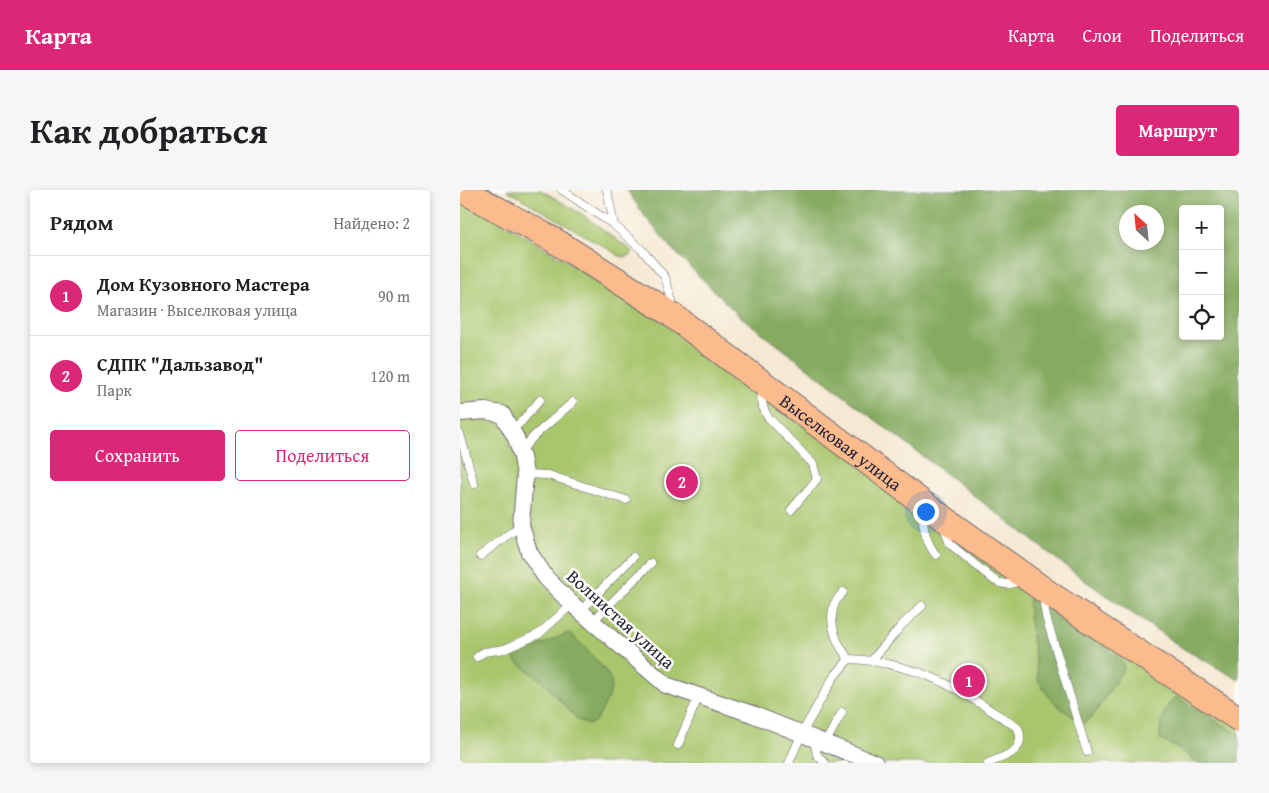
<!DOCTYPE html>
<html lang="ru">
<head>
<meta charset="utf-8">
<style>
	body { margin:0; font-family:"Gentium Book Plus",serif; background:#f6f6f6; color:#202124 }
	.controls { position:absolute; right:15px; top:15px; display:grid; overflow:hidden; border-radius:5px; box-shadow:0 2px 8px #0003 }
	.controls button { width:45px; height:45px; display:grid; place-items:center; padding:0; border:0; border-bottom:1px solid #e0e0e0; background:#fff; color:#202124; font:25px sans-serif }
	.compass { position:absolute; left:659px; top:15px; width:45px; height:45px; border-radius:50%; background:#fff; box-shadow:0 2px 8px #0003; rotate:333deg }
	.you { position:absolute; left:465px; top:321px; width:18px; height:18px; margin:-12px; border:4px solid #fff; border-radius:50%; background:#1a73e8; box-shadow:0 0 0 8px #1a73e833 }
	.badge { display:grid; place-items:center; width:32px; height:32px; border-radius:50%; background:#db2777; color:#fff; font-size:16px; font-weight:700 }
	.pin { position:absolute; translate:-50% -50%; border:2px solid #fff; box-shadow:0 1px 5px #0006 }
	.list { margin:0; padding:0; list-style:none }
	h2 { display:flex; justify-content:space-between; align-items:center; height:65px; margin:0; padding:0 20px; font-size:21px }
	h2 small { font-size:16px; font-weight:400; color:#757577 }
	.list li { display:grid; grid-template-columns:32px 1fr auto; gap:15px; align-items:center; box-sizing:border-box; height:80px; padding:0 20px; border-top:1px solid #e0e0e0 }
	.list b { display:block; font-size:19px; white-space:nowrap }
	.list p { margin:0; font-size:16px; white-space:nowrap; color:#757577 }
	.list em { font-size:16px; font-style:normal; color:#757577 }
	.actions { display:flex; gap:10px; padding:15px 20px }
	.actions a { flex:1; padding:11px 0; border:1px solid #db2777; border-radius:5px; text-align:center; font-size:18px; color:#db2777 }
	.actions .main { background:#db2777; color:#fff }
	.icon { flex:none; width:28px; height:28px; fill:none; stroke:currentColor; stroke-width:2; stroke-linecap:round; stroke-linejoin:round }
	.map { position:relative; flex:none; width:779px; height:573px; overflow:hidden; border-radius:5px }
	header { display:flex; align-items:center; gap:30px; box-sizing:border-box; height:70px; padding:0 25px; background:#db2777; color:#fff }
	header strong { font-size:24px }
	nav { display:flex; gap:28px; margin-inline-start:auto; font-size:18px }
	.intro { display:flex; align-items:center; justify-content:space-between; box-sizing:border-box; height:120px; padding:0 30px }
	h1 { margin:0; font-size:35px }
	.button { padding:12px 22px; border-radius:5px; background:#db2777; color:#fff; font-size:18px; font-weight:700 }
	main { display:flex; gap:30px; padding:0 30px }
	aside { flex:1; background:#fff; border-radius:5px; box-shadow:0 2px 8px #0003 }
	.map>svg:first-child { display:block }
	.green { fill:#a9c66d; stroke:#667454 }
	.forest { fill:#86ab60; stroke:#54664e; fill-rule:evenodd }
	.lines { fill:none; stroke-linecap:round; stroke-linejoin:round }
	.lane-casing { stroke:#6c6870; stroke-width:9 }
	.street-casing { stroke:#6c6870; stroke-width:18 }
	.primary-casing { stroke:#6c6870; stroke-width:27 }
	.lane { stroke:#fff; stroke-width:8 }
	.street { stroke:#fff; stroke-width:16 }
	.primary { stroke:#fbbb8c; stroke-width:25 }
	.labels { text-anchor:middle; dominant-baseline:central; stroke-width:5; stroke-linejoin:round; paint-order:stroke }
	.street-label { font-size:18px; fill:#22223b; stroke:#fdfcf7 }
</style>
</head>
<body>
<header>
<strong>Карта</strong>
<nav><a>Карта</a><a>Слои</a><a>Поделиться</a></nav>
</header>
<div class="intro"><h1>Как добраться</h1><a class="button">Маршрут</a></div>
<main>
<aside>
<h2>Рядом<small>Найдено: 2</small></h2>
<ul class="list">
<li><span class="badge">1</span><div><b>Дом Кузовного Мастера</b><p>Магазин · Выселковая улица</p></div><em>90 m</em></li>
<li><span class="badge">2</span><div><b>СДПК &quot;Дальзавод&quot;</b><p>Парк</p></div><em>120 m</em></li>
</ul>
<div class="actions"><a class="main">Сохранить</a><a>Поделиться</a></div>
</aside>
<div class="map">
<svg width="779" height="573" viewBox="0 0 779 573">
	<rect width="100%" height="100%" fill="#fdfcf7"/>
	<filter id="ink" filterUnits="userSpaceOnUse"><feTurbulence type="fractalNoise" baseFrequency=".02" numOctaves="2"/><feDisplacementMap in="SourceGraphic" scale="10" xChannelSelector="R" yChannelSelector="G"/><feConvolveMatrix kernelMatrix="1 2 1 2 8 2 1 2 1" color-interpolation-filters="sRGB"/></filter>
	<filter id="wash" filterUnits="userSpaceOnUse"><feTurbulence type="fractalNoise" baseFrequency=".0096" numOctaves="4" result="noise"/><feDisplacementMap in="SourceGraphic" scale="20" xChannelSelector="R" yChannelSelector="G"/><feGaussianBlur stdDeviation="1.12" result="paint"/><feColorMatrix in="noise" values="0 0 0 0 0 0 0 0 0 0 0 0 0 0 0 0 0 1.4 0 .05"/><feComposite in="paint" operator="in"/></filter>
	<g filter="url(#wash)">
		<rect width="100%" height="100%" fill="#f5e9d3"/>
		<path class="green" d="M47,0H81L122,24L172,61L171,65L165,67L160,66Z
			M0,7L296,185L779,537V573H0Z"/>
		<path class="forest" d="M167,0H779V490L724,459L624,390L276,123L215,62L186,28ZM723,19H760V146H723ZM696,22V52H666V22Z
			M572,403L623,439L663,472L664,478L633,526L624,533L620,532C603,520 587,509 578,489L569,425V411Z
			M109,443C119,451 126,459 134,468C151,487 158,492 143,518C138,527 138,531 128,535L117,529L82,491L57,472L53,467C61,458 72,458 83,454C92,451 99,446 109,443Z
			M716,507L775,542L779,547V573H738L719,559L701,550C697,540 706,512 716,507Z"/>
	</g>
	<g filter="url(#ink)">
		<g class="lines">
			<g class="lane-casing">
				<path id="lane" d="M102,0L154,35L182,60L205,87L212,111
					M147,0L154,35
					M300,199L303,217L307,226L353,274L357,289L331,320
					M52,240L62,231L80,210
					M0,244L14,294
					M61,261L74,246L113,212
					M65,284L88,285L166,310
					M463,318C462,335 465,351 476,365
					M484,337L490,354L534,390C543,396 553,395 562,389
					M20,366L61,335
					M383,402C380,406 375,411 374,415C368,434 377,455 389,469
					M586,407L584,414L586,427L627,562
					M121,422L128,413L173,367
					M133,431L191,373
					M17,467L24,462L45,459L79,444L112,414
					M412,470L442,435L462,416
					M354,549L357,565L365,573
					M218,555L239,505
					M367,555L368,548L382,522
					M329,573L342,543L373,488L389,469C422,470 463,481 492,497C515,509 536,524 558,538C567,561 546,566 528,573"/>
			</g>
			<g class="street-casing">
				<path id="street" d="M0,223L25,221L42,224L56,248L62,267L65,284L61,335L69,362L86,388L112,414L206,495L292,524L415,573"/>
			</g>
			<g class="primary-casing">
				<g id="primary">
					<path id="s1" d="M2,0L92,49L208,122L464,314L588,403L779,529"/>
				</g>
			</g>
			<use href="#lane" class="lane"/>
			<use href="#street" class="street"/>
			<use href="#primary" class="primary"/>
		</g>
	</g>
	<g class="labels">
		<g class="street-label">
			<text stroke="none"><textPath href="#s1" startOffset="456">Выселковая улица</textPath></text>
			<text transform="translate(161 429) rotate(42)">Волнистая улица</text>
		</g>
	</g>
</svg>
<div class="controls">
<button>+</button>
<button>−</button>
<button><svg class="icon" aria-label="locate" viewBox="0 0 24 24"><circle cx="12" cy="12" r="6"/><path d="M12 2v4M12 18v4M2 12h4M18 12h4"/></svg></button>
</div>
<svg class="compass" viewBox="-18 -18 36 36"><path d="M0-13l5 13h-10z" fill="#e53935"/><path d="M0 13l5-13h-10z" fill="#757577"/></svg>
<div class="you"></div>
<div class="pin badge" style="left:509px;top:491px">1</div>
<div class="pin badge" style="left:222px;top:292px">2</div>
</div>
</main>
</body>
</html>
